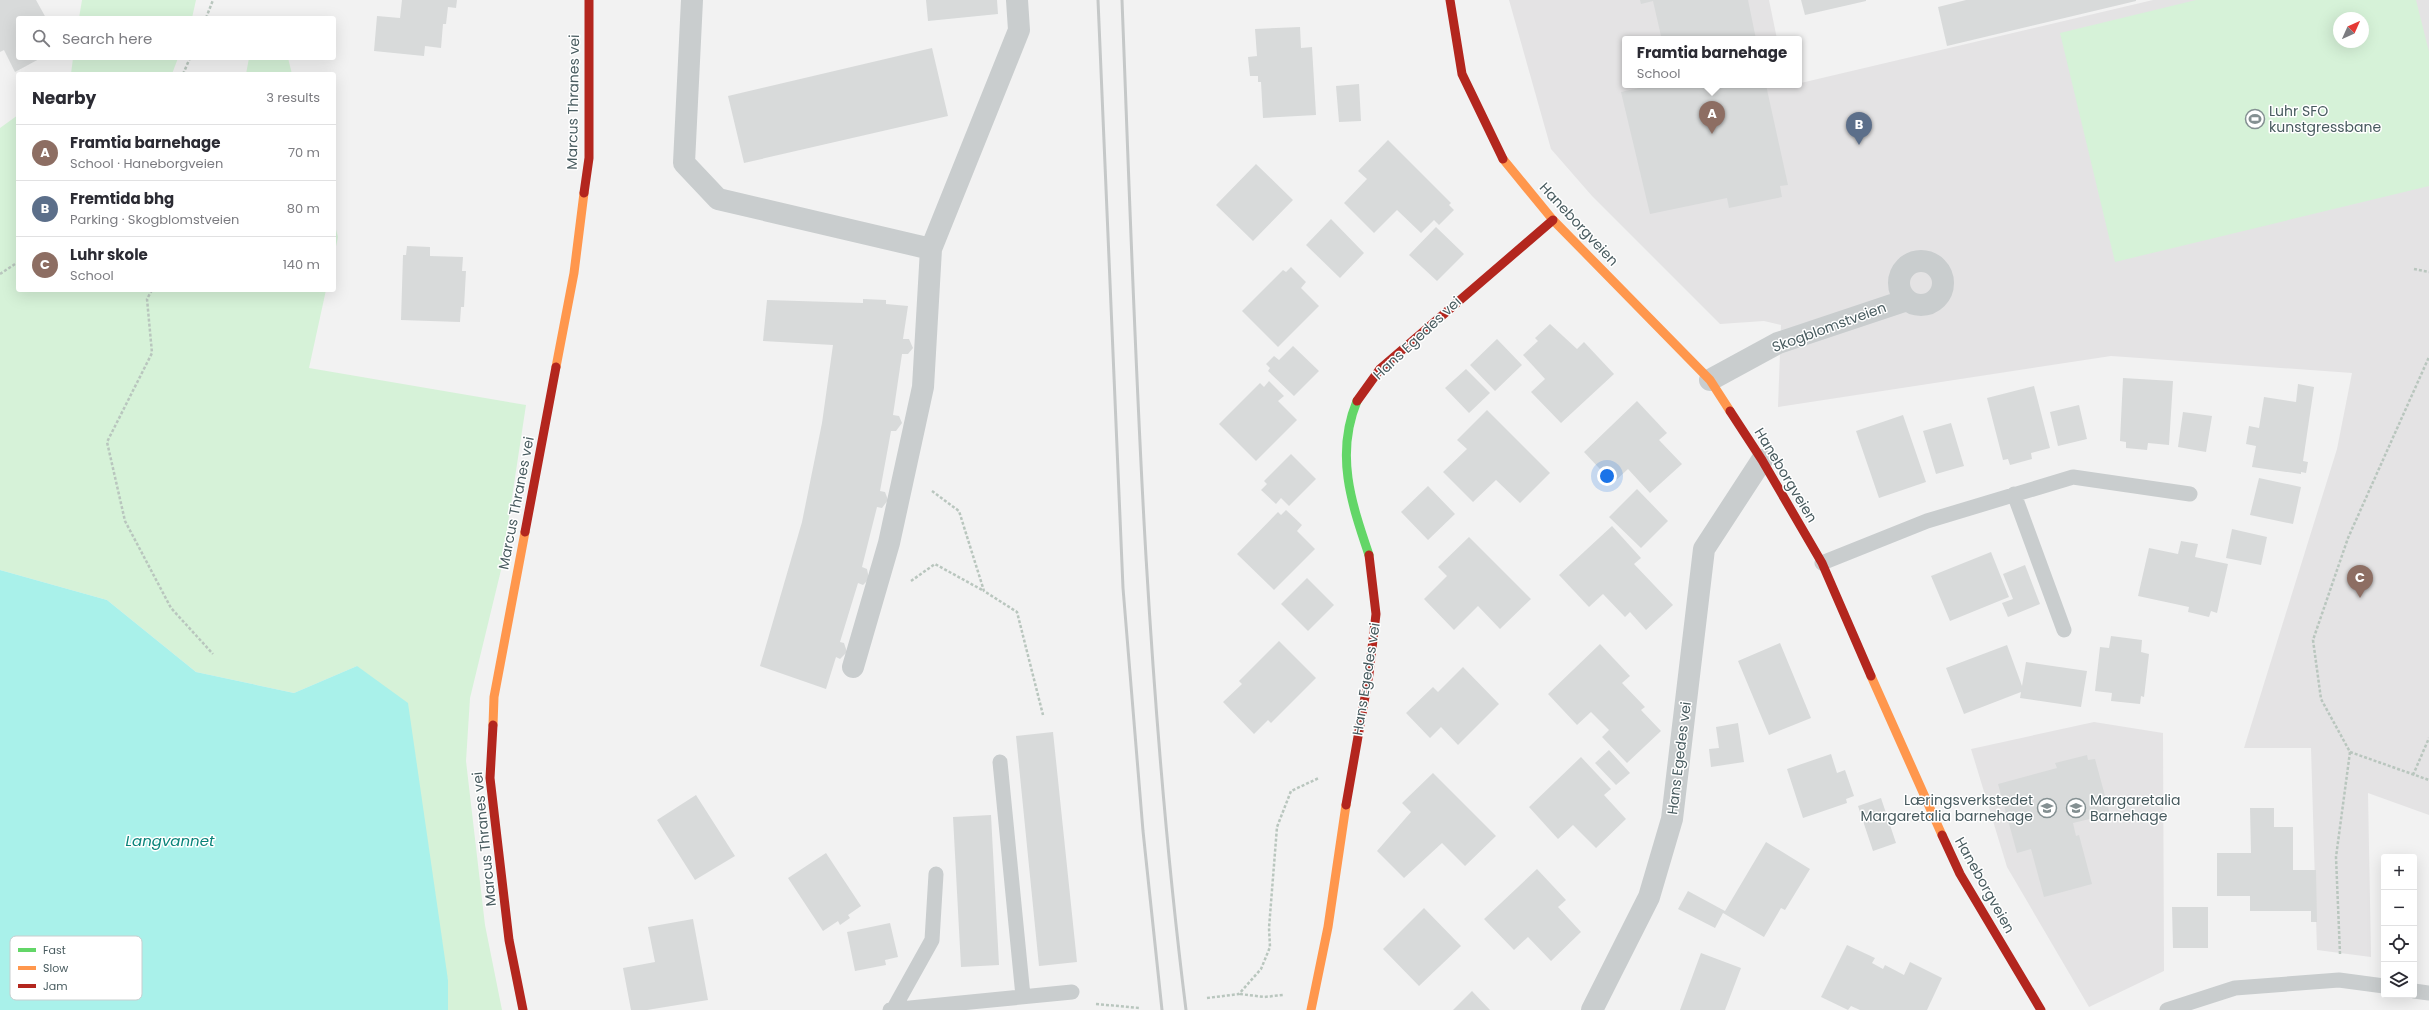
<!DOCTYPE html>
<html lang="en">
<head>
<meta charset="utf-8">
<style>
	body { margin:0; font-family:Poppins,sans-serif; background:#f7f7f7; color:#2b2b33 }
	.controls { position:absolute; right:12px; bottom:12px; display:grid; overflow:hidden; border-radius:4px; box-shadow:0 4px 16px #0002 }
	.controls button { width:36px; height:36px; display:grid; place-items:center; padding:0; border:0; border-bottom:1px solid #e1e1e2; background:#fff; color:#2b2b33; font:20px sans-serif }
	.compass { position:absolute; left:2333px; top:12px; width:36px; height:36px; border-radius:50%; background:#fff; box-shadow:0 4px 16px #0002; rotate:45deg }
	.you { position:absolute; left:1607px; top:476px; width:14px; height:14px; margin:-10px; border:3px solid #fff; border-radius:50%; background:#1a73e8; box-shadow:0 0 0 6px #1a73e833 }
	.badge { display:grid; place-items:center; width:26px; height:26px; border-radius:50%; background:#1a73e8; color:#fff; font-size:13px; font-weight:700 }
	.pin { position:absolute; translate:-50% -33px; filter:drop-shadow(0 1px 2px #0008) }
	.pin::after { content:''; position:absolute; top:21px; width:14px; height:12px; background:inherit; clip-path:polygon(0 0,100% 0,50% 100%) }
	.popup { position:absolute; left:1622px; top:36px; width:180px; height:52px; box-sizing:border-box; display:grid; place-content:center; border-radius:4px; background:#fff; filter:drop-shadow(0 1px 3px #0005); font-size:13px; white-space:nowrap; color:#7c7c81 }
	.popup b { font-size:15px; color:#2b2b33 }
	.popup::after { content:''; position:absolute; left:50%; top:100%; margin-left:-8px; border:8px solid transparent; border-top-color:#fff }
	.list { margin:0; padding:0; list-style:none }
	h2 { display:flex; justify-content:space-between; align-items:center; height:52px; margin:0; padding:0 16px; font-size:17px }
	h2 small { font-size:13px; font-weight:400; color:#7c7c81 }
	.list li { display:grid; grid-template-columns:26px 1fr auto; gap:12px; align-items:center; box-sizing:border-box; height:56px; padding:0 16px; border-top:1px solid #e1e1e2 }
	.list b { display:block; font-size:15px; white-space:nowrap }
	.list p { margin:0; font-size:13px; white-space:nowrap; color:#7c7c81 }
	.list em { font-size:13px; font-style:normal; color:#7c7c81 }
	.icon { flex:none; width:22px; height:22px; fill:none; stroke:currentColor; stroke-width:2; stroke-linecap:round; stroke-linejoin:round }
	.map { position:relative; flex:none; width:2429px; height:1010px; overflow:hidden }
	.search { position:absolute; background:#fff; box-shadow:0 4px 16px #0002; left:16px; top:16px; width:320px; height:44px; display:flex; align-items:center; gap:10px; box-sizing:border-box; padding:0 14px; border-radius:4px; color:#7c7c81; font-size:15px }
	.panel { position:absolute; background:#fff; box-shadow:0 4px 16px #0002; left:16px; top:72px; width:320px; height:220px; border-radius:4px }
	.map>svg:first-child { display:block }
	.education { fill:#e4e3e4; fill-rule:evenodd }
	.green { fill:#d6f2d8; fill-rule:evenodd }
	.water { fill:#a9f1ea }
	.building { fill:#d8dada }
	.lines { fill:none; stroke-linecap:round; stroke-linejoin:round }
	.path { stroke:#b9c6be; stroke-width:2.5; stroke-dasharray:3 2; stroke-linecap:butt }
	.lane { stroke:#c9cdce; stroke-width:15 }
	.street { stroke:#c9cdce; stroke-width:22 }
	.fast { stroke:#63d668; stroke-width:9 }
	.slow { stroke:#ff974d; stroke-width:9 }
	.jam { stroke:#b3261e; stroke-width:9 }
	.rail { stroke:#c5c8c8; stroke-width:3 }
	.labels { text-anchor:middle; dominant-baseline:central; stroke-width:3; stroke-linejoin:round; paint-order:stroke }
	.street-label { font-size:14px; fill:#485b5f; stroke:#fff }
	.poi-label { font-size:14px; fill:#485b5f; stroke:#fff; text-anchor:start }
	.water-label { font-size:15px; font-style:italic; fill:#098379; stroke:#fff }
	.key { fill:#fff; stroke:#c8cecf; stroke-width:1 }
	.key-label { font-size:11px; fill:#485b5f }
</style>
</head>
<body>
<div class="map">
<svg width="2429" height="1010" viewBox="0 0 2429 1010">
	<rect width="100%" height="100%" fill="#f2f2f2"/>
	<path class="education" d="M1509,0H1769L1777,39H1625V85L1788,86L2153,0H2429V815L2368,793L2371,957L2317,950L2311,748H2244L2337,449L2352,373L2111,356L1778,407L1781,325L1764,321L1720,324L1592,196L1551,149ZM2339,18H2363V42H2339Z
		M2094,722L2163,733L2164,971L2089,1007L2007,867L1971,749Z"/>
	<path class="green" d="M82,0H196L192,18H79Z
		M2196,0H2416L2429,52V186L2115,262L2060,33ZM2339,18H2363V42H2339Z
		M73,58H178L172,74H71Z
		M249,58H288L292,74H246Z
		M18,115V290H326L309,368L526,405L501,570L470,698L466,761L485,925L502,1010H448V980L357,666L294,693L196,672L107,600L0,570V128Z
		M334,222L338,237L334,256Z"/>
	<path class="water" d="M0,570L107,600L196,672L294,693L357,666L408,703L448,980V1010H0Z"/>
	<path class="building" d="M0,0H36L46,18H18V58H41L15,72L4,50L0,52Z
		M402,0H457L456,8L448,7L446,24H443L441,48L425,46L424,56L374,51L377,16L400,18Z
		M926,0H997L998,14L928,21Z
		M1640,0H1748L1756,39H1651L1661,36L1653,1L1641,4Z
		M1801,0H1866V1L1805,15Z
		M1966,0H2136V1L1947,46L1938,7Z
		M1300,27L1301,48L1312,47L1316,115L1263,118L1261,82H1258V76H1250L1248,57L1257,56L1255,29Z
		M932,48L948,116L744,163L728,96Z
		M1359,84L1361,121L1339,122L1336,86Z
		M1653,85H1766L1788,185L1780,186L1782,197L1729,208L1727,198L1650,214L1621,92Z
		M1388,140L1451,203L1449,205L1454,210L1439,225L1434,220L1421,233L1397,210L1374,233L1344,203L1367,179L1358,171Z
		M1256,164L1293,200L1253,241L1216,205Z
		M1331,219L1364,253L1340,278L1306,245Z
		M1436,227L1464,254L1437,281L1409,255Z
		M407,246L430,247V256L463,257L462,271H466L464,307H461L460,322L401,320L403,255H406Z
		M1291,267L1306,282L1301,288L1319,306L1278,347L1242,311L1283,270L1286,272Z
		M863,299L886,300V304L908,306L903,339H909L913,348L908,354H902L893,415L899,416L902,423L896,431H891L880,491L885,492L888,500L882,508L877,507L862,567L867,569L869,579L863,585L858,583L840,642L844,643L847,652L840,659L836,657L826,689L760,666L802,522L822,423L833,345L763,341L767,300L863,303Z
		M1550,324L1577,349L1584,342L1614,374L1561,423L1531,392L1545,379L1523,355L1538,341L1535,338Z
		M1497,339L1522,365L1495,391L1470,365Z
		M1293,346L1319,371L1294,396L1268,371L1270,368L1266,364L1274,356L1279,360Z
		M1466,369L1490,393L1469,413L1445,388Z
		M2123,378L2173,381L2169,445L2148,443L2147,450L2126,448V442L2120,441Z
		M1269,381L1284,396L1278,401L1297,420L1256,461L1219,424L1260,383L1264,387Z
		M2298,384L2314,387L2303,461L2308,462L2306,473L2301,472V474L2252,467L2256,446L2246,444L2249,426L2259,428L2264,397L2296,402Z
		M2034,386L2050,448L2031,453L2032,459L2010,465L2008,459L2003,460L1987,398Z
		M1637,401L1667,433L1659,440L1682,464L1650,493L1628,469L1613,483L1584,452Z
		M2079,405L2087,439L2058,446L2050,412Z
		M1487,410L1550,473L1520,503L1496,480L1473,502L1443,472L1467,449L1457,440Z
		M2183,412L2212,416L2206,452L2178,447Z
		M1903,415L1926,482L1879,498L1856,431Z
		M1951,423L1964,466L1936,474L1923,431Z
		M1291,454L1316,479L1289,506L1281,498L1276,504L1261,490L1267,484L1264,481Z
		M2259,478L2301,487L2293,524L2250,515Z
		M1428,486L1455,514L1428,540L1401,512Z
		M1637,489L1668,521L1641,548L1609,517Z
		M1286,510L1302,525L1297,531L1315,549L1274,590L1237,554L1278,512L1281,515Z
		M1612,526L1641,558L1634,564L1673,605L1646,630L1630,612L1625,617L1603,594L1589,607L1559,575Z
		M2232,529L2267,537L2261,565L2226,558Z
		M1469,537L1531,599L1500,629L1478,606L1454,630L1424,599L1447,576L1438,567Z
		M2181,541L2198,544L2195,557L2228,564L2217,613L2211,611L2209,617L2188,612L2189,607L2138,596L2149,548L2178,554Z
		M1991,552L2009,597L1950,621L1931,576Z
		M2025,565L2040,604L2008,617L2002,603L2013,599L2003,574Z
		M1307,578L1334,605L1308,631L1281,604Z
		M2111,636L2142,640L2141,652L2149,654L2144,697L2141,696L2140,704L2111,701L2112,693L2095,691L2100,647L2109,648Z
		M1279,641L1316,678L1271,723L1268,720L1254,734L1223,702L1242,684L1239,681Z
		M1780,643L1811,718L1769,735L1738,661Z
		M1600,644L1630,676L1622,683L1645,707L1641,710L1661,731L1627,763L1602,737L1609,730L1591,712L1577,725L1548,694Z
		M2007,645L2022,686L2026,662L2087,671L2081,707L2020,698L2021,692L1964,714L1946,668Z
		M1463,667L1499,704L1458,745L1441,727L1430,738L1406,713L1433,687L1438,692Z
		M1738,723L1744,762L1711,767L1709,749L1719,748L1716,727Z
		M1053,732L1077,962L1039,966L1016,736Z
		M1609,750L1630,773L1616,785L1595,763Z
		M1831,754L1837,773L1845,770L1854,796L1846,799L1847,803L1803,818L1787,769Z
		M2087,755L2088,760L2095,759L2110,814L2073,823L2076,836L2079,835L2092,884L2044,897L2031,849L2017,853L1998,784L2057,768L2055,763Z
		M1581,757L1611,789L1604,795L1626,819L1596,848L1573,825L1558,839L1529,807Z
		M1433,773L1496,836L1465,866L1442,843L1404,878L1377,851L1411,812L1402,803Z
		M696,795L735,856L695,880L657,820Z
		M1881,798L1896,843L1873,851L1858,806Z
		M2250,808H2274V827H2293V870H2316L2317,922H2311V911H2250V896H2217V853H2251Z
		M991,815L999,965L961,967L953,817Z
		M1766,842L1810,869L1785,910L1781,908L1764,937L1723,913L1715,928L1678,909L1688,891L1725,911Z
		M826,853L861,906L848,915L850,918L840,925L838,921L823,931L788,878Z
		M1537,869L1566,900L1558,907L1581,932L1551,961L1528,937L1514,950L1484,919Z
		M2172,907H2208V948H2173Z
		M1424,908L1461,946L1419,986L1383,949Z
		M693,919L708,1000L647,1010H631L623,968L655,962L648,927Z
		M890,923L898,957L885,960L886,965L855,971L847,932Z
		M1847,945L1875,958L1872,963L1883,969L1885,965L1904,975L1910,962L1942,978L1927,1010H1860L1851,1006L1848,1010L1821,997Z
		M1701,953L1741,968L1725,1010H1680Z
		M1472,991L1490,1010H1453Z"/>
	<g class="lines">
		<path class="path" d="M206,18L213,0
			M183,74L190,58
			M2414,269L2429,272
			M0,274L18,262
			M152,290L147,299L152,353L107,442L125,521L171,608L213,654
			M932,491L959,511L984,591L1017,612L1043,715
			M911,581L935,564L984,591
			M2350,752L2429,780
			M2413,775L2429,738
			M2340,954L2336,857L2350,752L2321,699L2313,640L2348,538L2429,357
			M1240,994L1264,997L1283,995
			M1207,998L1239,994L1261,969L1270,947L1269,928L1277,827L1291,791L1319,778
			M1096,1004L1140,1008"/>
		<path class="lane" d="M2014,494L2064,630
			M1822,563L1927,521L2073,477L2190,494
			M1000,762L1023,996
			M2414,991L2429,993
			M890,1010L1072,992
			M893,1010L932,940L936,874
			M2167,1010L2235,988L2339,980L2384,986"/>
		<path class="street" d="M692,0L684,163L718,199L931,249
			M1899 283a22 22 0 1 1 44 0a22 22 0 1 1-44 0Z
			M1710,380L1778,343L1907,300
			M853,667L889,543L923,387L931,249L1019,30L1017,0
			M1592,1010L1649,897L1672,819L1704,549L1762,460"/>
		<path class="fast" d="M1357,401C1335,454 1351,502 1369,555"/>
		<path class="slow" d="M1503,159L1553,220L1710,380L1730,411
			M556,367L574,273L584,193
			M1871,676L1942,835
			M493,725L494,697L525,532
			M1311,1010L1328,927L1346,805"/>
		<path class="jam" d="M1450,0L1462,74L1503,159
			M584,193L589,158V0
			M1357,401L1380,369L1553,220
			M1730,411L1762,460L1822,563L1871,676
			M525,532L556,367
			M493,725L490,778L509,940L523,1010
			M1346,805L1369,674L1376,614L1369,555
			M1942,835L1960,874L2041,1010"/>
		<path class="rail" d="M1098,0L1123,588L1143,831L1162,1010
			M1122,0C1135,337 1144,675 1186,1010"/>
	</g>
	<defs>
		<g id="stadium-ring" transform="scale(1)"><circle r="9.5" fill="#fff" stroke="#849092" stroke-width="1.5"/><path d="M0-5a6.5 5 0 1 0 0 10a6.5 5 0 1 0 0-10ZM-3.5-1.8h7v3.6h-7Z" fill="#849092"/></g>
		<g id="school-ring" transform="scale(1)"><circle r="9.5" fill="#fff" stroke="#849092" stroke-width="1.5"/><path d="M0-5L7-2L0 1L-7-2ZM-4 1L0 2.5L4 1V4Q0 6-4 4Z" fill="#849092"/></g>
	</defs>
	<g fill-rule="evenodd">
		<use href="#stadium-ring" x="2255" y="119"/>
		<use href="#school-ring" x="2047" y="808"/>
		<use href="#school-ring" x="2076" y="808"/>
	</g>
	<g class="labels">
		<g class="street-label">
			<text transform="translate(573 102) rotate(-89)">Marcus Thranes vei</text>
			<text transform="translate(1579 224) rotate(47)">Haneborgveien</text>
			<text transform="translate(1829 327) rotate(-20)">Skogblomstveien</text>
			<text transform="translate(1417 338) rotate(-43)">Hans Egedes vei</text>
			<text transform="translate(1786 475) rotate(59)">Haneborgveien</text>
			<text transform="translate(516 503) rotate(-79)">Marcus Thranes vei</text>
			<text transform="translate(1366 679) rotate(-81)">Hans Egedes vei</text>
			<text transform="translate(1679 758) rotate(-83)">Hans Egedes vei</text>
			<text transform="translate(484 839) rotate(-96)">Marcus Thranes vei</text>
			<text transform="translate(1985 885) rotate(61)">Haneborgveien</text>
		</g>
		<g class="poi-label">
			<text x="2269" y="111">Luhr SFO<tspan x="2269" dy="16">kunstgressbane</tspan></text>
			<text x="2033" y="800" text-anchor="end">Læringsverkstedet<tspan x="2033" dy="16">Margaretalia barnehage</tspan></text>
			<text x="2090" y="800">Margaretalia<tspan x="2090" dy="16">Barnehage</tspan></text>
		</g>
		<g class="water-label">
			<text x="170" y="840">Langvannet</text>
		</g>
	</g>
	<rect x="10" y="936" width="132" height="64" rx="6" class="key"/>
	<rect x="18" y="948" width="18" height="4" fill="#63d668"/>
	<rect x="18" y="966" width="18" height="4" fill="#ff974d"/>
	<rect x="18" y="984" width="18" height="4" fill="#b3261e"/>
	<g class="key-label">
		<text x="43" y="954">Fast</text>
		<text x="43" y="972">Slow</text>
		<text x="43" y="990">Jam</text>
	</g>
</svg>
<div class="controls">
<button>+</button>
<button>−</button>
<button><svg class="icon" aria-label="locate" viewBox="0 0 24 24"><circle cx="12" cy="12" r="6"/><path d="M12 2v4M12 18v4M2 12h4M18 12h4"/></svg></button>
<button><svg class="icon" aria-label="layers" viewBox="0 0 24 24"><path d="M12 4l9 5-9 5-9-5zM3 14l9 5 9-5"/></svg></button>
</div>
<svg class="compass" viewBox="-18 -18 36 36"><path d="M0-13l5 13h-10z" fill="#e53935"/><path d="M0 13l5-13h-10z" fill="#7c7c81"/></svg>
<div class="you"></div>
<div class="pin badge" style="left:1712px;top:134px;background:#8d6e63">A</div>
<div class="popup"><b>Framtia barnehage</b>School</div>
<div class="pin badge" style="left:1859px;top:145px;background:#5c6f8a">B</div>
<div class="pin badge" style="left:2360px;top:598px;background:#8d6e63">C</div>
<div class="search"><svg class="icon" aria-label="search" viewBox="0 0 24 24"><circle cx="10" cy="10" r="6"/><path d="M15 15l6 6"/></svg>Search here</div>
<section class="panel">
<h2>Nearby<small>3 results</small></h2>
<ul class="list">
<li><span class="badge" style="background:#8d6e63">A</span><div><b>Framtia barnehage</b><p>School · Haneborgveien</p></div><em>70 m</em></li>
<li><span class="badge" style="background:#5c6f8a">B</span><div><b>Fremtida bhg</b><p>Parking · Skogblomstveien</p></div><em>80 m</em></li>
<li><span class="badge" style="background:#8d6e63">C</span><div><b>Luhr skole</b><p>School</p></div><em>140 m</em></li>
</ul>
</section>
</div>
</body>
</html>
